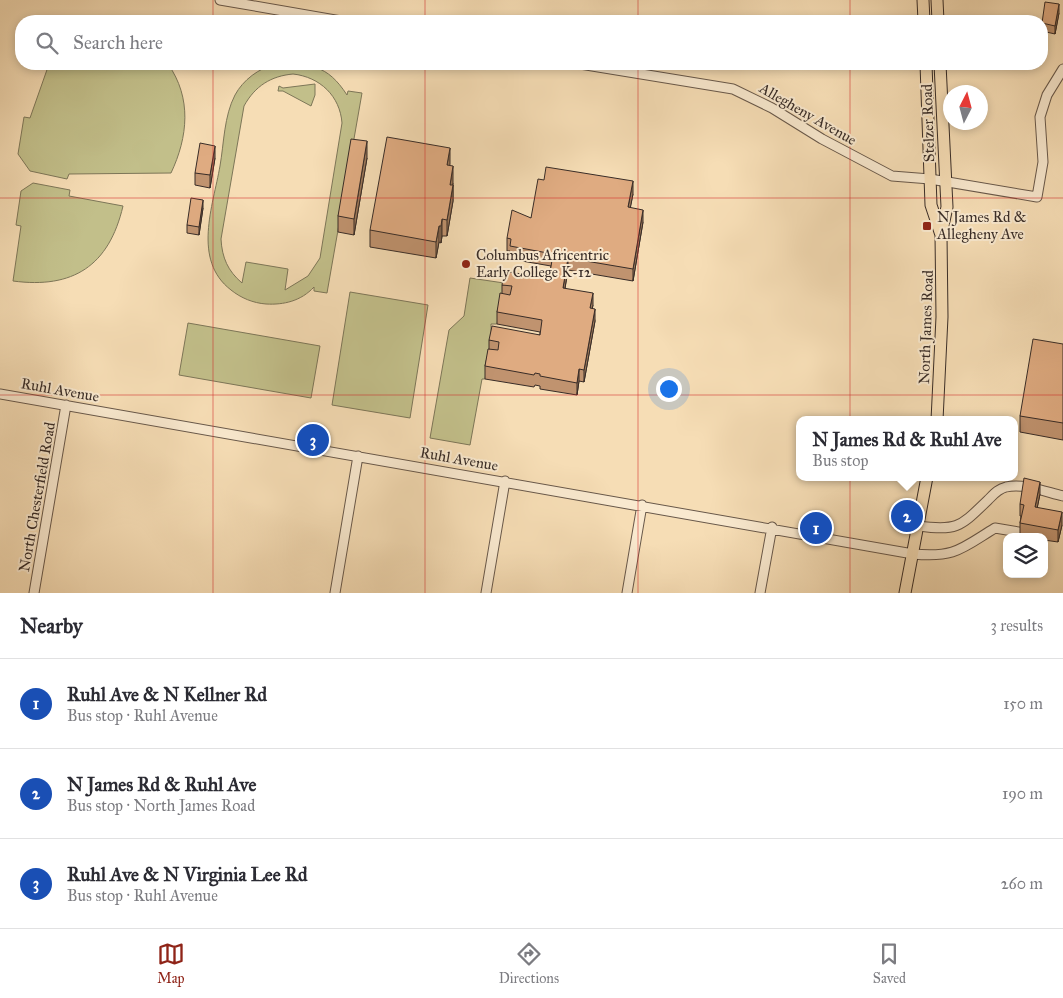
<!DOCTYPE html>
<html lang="en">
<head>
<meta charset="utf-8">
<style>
	body { margin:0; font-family:"IM FELL Great Primer",serif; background:#f7f7f7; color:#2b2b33 }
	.controls { position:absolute; right:15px; bottom:15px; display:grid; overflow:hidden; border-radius:10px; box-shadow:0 2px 8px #0003 }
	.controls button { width:45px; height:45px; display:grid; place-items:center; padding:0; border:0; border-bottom:1px solid #e1e1e2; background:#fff; color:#2b2b33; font:25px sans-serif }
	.compass { position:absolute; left:943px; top:85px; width:45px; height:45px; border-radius:50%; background:#fff; box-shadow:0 2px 8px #0003; rotate:6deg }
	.you { position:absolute; left:668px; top:388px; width:18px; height:18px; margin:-12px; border:4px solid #fff; border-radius:50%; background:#1a73e8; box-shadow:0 0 0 8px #1a73e833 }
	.badge { display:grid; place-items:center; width:32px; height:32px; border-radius:50%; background:#8f2418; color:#fff; font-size:16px; font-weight:700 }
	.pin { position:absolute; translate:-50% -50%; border:2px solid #fff; box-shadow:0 1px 5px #0006 }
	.popup { position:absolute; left:796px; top:416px; width:222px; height:65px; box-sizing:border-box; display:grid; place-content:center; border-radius:10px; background:#fff; filter:drop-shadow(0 1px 4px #0005); font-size:16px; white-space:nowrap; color:#7c7c81 }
	.popup b { font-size:19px; color:#2b2b33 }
	.popup::after { content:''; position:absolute; left:50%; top:100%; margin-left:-10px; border:10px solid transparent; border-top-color:#fff }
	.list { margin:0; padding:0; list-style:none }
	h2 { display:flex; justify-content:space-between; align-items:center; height:65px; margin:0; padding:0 20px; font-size:21px }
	h2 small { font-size:16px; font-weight:400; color:#7c7c81 }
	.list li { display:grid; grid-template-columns:32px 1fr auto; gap:15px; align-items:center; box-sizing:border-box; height:90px; padding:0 20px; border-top:1px solid #e1e1e2 }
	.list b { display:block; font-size:19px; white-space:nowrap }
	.list p { margin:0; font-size:16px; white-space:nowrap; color:#7c7c81 }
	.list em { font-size:16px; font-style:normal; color:#7c7c81 }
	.icon { flex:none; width:28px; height:28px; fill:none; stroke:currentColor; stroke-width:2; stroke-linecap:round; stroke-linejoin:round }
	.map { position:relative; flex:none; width:1063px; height:593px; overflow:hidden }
	.search { position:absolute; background:#fff; box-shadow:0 2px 8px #0003; left:15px; right:15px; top:15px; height:55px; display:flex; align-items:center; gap:12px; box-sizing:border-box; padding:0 18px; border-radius:20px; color:#7c7c81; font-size:19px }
	.sheet { height:335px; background:#fff }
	nav { display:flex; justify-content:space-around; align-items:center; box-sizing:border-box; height:70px; border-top:1px solid #e1e1e2; background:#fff; font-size:14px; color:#7c7c81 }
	nav a { display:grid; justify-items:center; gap:2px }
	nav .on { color:#8f2418 }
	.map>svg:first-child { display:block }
	.green { fill:#c2bf8a; stroke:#7d7658; fill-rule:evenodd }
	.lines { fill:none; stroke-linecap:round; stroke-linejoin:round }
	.minor-casing { stroke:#68584a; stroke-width:11 }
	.major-casing { stroke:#382c27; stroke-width:13 }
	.minor { stroke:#f9e9cf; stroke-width:9 }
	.major { stroke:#f6ddb5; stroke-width:11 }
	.wall { fill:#c0936f; stroke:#382c27 }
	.shaded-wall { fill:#9c785a; stroke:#382c27 }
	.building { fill:#dfab81; stroke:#382c27 }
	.grid { fill:none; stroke:#d62828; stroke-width:1; stroke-opacity:0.55 }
	.poi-dot { fill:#8f2418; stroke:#f9e9cf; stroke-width:2 }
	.labels { text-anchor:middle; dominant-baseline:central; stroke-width:4; stroke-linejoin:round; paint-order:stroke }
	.street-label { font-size:15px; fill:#382c27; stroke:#f9e9cf }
	.poi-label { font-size:15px; fill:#382c27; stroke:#f9e9cf; text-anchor:start }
</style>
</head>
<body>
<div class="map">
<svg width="1063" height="593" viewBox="0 0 1063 593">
	<rect width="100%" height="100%" fill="#f6ddb5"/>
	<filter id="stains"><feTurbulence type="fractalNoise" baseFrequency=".004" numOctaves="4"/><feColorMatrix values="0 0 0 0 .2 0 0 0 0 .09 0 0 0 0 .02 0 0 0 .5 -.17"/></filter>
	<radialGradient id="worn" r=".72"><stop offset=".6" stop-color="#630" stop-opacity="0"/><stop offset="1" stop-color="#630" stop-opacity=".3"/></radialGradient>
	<path class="green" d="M49,64H168C192,98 188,137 171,173L69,174L67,179L30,171L18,154L24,117L30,118Z
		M276,64C310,64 327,64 347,95L348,91L362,93L327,293L314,291V287C301,301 284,305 266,304C253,303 241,298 231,290C192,260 213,206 220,166C224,143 224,116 235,95C243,80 259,68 276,64ZM293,74C320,77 340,96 342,123L320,258L308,276L285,290L288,269L246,262L242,283C228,271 222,258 221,239L244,106C255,86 271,76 293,74Z
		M315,84V95L311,106L283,91H278L279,86L283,88Z
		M33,183L70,190L69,196L123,206C109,266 73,289 13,281L21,226L16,225L21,191Z
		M470,278L504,283L497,324H491C492,342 488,360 485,379H482L470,445L430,438L449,330L464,316Z
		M350,292L428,305L410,418L332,405Z
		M188,323L320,346L311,398L179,375Z"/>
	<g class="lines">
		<g class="minor-casing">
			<path id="minor" d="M220,0L341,21
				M580,64L733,89L772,108L822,139L892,176L930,179L1037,197L1043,162L1040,117L1047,95L1063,69
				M0,394L913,554C955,558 961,549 995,528L1031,534
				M918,526C958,531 960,527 988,500C994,494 998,489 1006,487C1024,483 1046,492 1063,496
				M34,593L66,405
				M335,593L358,456
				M486,593L505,481
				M627,593L642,505
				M760,593L772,527"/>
		</g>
		<g class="major-casing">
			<path id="major" d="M923,0L924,21
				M937,0L938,21
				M926,64L931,205L941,235
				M937,420L942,317L941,235L947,207L940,64
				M905,593L927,477"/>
		</g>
		<use href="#minor" class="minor"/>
		<use href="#major" class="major"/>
	</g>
	<path class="wall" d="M1059,13L1055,34L1042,31V21Z
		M215,158L210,188L195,185V173Z
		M367,158L354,235L338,232V216Z
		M453,183V201L447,236H442L441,243L439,242L436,258L370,247V230Z
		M633,194L630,208L643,222L633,281L568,270L565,288L593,305L592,309L595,321L584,382L579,381L577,395L540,389V386L535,385L534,387L485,379V366L489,349V340L540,335V332L497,324V312L502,294V285L549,279L551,266L510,259V251H507V238L531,218Z
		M203,208L199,235L187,233V225Z
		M1063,344V440L1020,432V416Z
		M1040,494L1037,508L1062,525L1058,542L1044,540V537H1026L1020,536V523L1021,516H1020V504Z"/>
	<path class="shaded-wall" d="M1059,4V13L1055,34V26Z
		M367,141V158L354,235V219Z
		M215,146V158L210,188V175Z
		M450,148V164L447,182V165Z
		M453,166V183L450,201V185Z
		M633,181V194L628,220V207Z
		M453,185V201L447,236V220Z
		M203,200V208L199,235V227Z
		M643,210V222L633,281V269Z
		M442,219V236L441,243V226Z
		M439,226V242L436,258V242Z
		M568,258V270L563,300V288Z
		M593,293V305L590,321V308Z
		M595,309V321L584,382V370Z
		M579,369V381L577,395V383Z
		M1040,482V494L1035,519V507Z
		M1062,512V525L1058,542V530Z"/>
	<path class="building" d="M1045,2L1059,4L1055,26L1042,23Z
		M387,137L450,148L447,165L453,166L450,185H453L447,220L442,219L441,226H439L436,242L370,230Z
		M351,139L367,141L354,219L338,216Z
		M200,143L215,146L210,175L195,173Z
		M546,167L633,181L628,207L643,210L633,269L568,258L563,288L593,293L590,308L595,309L584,370L579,369L577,383L540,376V374L535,373L534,375L485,366L488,349L498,350L499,342L489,340L492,326L540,335L542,320L497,312L500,293L510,295L512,286L502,285L504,271L549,279L553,254L510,246L511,239L507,238L512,210L531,218L538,179L544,180Z
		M191,198L203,200L199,227L187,225Z
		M1033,339L1063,344V423L1020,416Z
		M1024,478L1040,482L1035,507L1062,512L1058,530L1020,523L1024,505L1020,504Z"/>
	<path class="grid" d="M213,0V21M425,0V21M638,0V21M850,0V21M213,64V593M425,64V593M638,64V593M850,64V593M0,198H1063M0,395H1063"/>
	<g class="poi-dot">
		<rect x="922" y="221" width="10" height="10" rx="2.5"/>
		<circle cx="466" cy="264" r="5"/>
	</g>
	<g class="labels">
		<g class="street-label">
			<text transform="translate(808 114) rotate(30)">Allegheny Avenue</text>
			<text transform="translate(928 123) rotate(-92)">Stelzer Road</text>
			<text transform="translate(926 327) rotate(-88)">North James Road</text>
			<text transform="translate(60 390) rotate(10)">Ruhl Avenue</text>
			<text transform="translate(459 459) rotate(10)">Ruhl Avenue</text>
			<text transform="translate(37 497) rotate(-80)">North Chesterfield Road</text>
		</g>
		<g class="poi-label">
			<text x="937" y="217">N James Rd &amp;<tspan x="937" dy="17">Allegheny Ave</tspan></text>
			<text x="476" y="255">Columbus Africentric<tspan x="476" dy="17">Early College K-12</tspan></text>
		</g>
	</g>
	<rect width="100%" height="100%" filter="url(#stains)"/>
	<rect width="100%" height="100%" fill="url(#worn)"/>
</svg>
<div class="controls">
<button><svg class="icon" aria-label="layers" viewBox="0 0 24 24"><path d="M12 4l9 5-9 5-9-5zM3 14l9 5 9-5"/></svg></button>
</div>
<svg class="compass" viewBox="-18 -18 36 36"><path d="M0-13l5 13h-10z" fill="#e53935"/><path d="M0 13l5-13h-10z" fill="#7c7c81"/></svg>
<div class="you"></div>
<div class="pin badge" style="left:816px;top:528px;background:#1a4fb4">1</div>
<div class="pin badge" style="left:907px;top:516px;background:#1a4fb4">2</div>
<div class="popup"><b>N James Rd &amp; Ruhl Ave</b>Bus stop</div>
<div class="pin badge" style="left:313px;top:440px;background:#1a4fb4">3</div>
<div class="search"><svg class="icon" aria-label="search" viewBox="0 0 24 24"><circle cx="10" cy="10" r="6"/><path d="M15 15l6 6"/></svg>Search here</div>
</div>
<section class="sheet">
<h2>Nearby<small>3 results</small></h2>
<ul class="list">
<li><span class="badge" style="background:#1a4fb4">1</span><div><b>Ruhl Ave &amp; N Kellner Rd</b><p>Bus stop · Ruhl Avenue</p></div><em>150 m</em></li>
<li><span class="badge" style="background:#1a4fb4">2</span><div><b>N James Rd &amp; Ruhl Ave</b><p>Bus stop · North James Road</p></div><em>190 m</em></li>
<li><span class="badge" style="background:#1a4fb4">3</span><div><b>Ruhl Ave &amp; N Virginia Lee Rd</b><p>Bus stop · Ruhl Avenue</p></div><em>260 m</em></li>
</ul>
</section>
<nav>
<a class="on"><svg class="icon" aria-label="map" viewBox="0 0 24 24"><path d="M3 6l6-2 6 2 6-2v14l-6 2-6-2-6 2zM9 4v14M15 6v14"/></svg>Map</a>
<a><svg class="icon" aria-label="directions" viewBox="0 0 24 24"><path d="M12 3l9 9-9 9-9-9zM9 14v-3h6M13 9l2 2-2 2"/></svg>Directions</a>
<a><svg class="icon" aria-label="saved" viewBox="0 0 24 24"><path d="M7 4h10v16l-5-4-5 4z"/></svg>Saved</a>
</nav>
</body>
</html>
